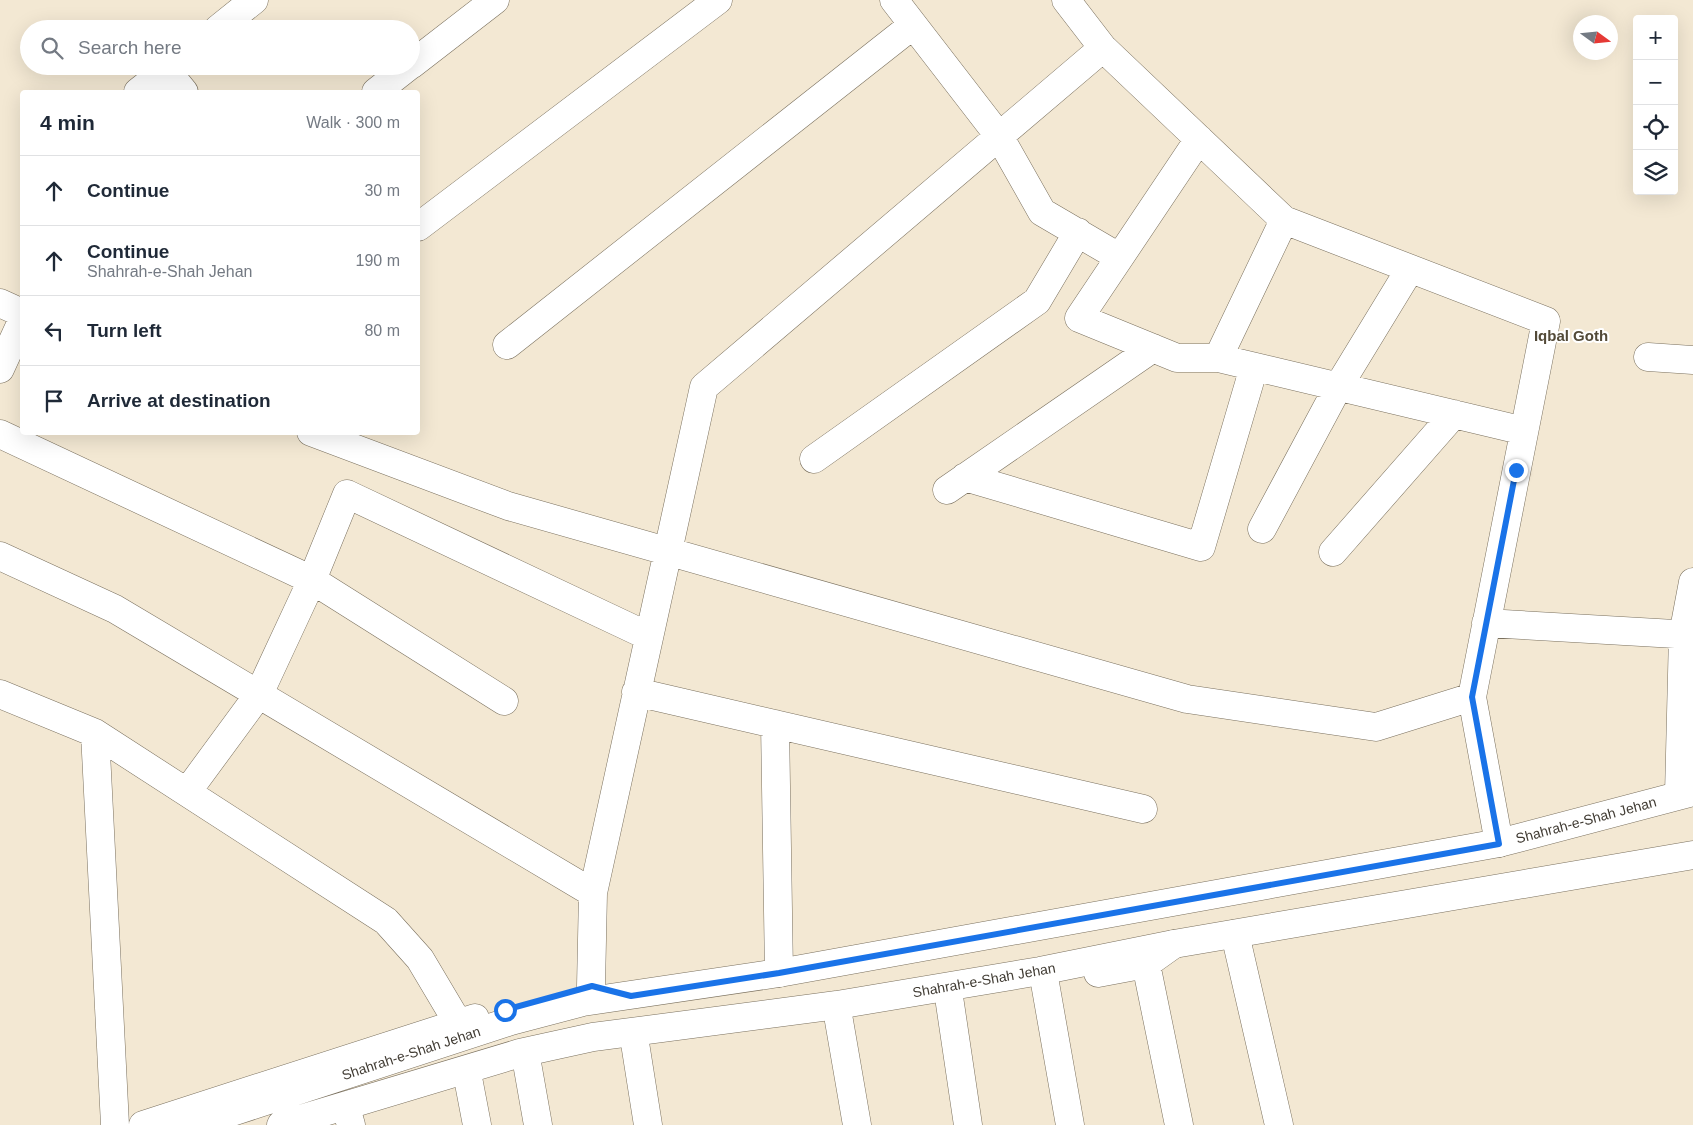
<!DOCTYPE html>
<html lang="en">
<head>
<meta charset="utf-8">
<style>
	body { margin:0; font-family:Arial,sans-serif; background:#f2f2f3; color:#1f2937 }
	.controls { position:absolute; right:15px; top:15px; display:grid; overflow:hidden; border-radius:5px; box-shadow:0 5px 20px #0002 }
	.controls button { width:45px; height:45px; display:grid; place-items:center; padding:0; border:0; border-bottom:1px solid #e0e1e3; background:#fff; color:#1f2937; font:25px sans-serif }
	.compass { position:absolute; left:1573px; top:15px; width:45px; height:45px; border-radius:50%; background:#fff; box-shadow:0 5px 20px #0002; rotate:105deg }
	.stop { position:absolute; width:15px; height:15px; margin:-11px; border:4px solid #1a73e8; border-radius:50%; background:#fff }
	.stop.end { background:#1a73e8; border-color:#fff; box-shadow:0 1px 5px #0008 }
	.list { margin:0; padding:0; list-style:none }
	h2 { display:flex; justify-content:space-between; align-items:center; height:65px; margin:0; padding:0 20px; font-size:21px }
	h2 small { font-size:16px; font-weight:400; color:#747a83 }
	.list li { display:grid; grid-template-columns:32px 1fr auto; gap:15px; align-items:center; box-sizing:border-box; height:70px; padding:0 20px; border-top:1px solid #e0e1e3 }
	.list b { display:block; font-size:19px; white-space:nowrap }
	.list p { margin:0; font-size:16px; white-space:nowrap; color:#747a83 }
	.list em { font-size:16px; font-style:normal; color:#747a83 }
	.icon { flex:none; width:28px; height:28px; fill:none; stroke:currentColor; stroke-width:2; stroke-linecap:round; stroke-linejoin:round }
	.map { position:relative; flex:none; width:1693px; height:1125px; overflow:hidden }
	.search { position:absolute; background:#fff; box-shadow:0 5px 20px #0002; left:20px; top:20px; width:400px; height:55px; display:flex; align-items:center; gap:12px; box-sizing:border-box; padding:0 18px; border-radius:28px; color:#747a83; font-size:19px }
	.panel { position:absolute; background:#fff; box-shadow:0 5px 20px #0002; left:20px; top:90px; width:400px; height:345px; border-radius:5px }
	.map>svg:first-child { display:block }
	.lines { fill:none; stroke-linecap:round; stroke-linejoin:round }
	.street-casing { stroke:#7a705e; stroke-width:29 }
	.secondary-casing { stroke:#7a705e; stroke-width:29 }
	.street { stroke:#fff; stroke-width:28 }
	.secondary { stroke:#fff; stroke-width:28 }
	.route { stroke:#1a73e8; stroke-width:6 }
	.labels { text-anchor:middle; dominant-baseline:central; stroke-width:4; stroke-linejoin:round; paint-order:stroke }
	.street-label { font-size:14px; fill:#403b33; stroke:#fff }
	.neighbourhood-label { font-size:15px; font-weight:bold; fill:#534a38; stroke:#fff }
</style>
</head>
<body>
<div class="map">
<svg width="1693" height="1125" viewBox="0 0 1693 1125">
	<rect width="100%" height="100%" fill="#f3e8d3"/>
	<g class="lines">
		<g class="street-casing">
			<path id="street" d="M894,0L999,136L1042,212L1119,257
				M1066,0L1103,48L1284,220L1546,321L1472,697L1499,843
				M218,29L254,0
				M411,65L495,0
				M166,70L184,92
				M138,92L171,66
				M376,92L409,66
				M1199,139L1079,318L1177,358H1218L1524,431
				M418,227L718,0
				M0,303L22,313
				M507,345L913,25
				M1648,357L1693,360
				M1218,358L1284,220
				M0,369L22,321
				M311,432L508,506L1187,699L1376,727L1472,697
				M0,434L312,580L504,701
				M814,459L1037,301L1078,232
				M965,477L1201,547L1254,367
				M947,490L1153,348
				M1262,529L1338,387L1410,269
				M1333,552L1454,414
				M0,556L115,609L593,893
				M1486,623L1693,635
				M636,692L1143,809
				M0,694L95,733L386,921L420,959L458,1023
				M775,724L779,973
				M95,733L115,1125
				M187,792L259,694L312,580L347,494L648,636
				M1679,794L1683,635L1693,582
				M1235,934L1279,1125
				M1146,964L1179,1125
				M1098,973L1146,964L1174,944
				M1045,983L1070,1125
				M591,986L593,893L704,387L1103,48
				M949,997L968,1125
				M838,1015L857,1125
				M635,1043L648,1125
				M527,1063L538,1125
				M468,1078L477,1125
				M347,1111L351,1125
				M143,1125L475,1018"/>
		</g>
		<g class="secondary-casing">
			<path id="secondary" d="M192,1125L511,1021L583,1002L779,973L1499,843L1693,792
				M281,1125L520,1053L593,1037L837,1005L1040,971L1174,944L1693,855"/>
		</g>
		<use href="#street" class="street"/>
		<use href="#secondary" class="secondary"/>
	</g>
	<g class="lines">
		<path class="route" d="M505,1010L592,986L631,996L779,973L1499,844L1472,697L1516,470"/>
	</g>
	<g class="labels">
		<g class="street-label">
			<text transform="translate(1586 820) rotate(-15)">Shahrah-e-Shah Jehan</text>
			<text transform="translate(984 980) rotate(-10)">Shahrah-e-Shah Jehan</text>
			<text transform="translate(411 1053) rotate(-18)">Shahrah-e-Shah Jehan</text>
		</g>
		<g class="neighbourhood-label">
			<text x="1571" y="335">Iqbal Goth</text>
		</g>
	</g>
</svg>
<div class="controls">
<button>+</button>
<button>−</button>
<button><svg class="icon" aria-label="locate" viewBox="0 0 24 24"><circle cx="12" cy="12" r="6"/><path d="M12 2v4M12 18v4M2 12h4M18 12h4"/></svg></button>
<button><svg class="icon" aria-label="layers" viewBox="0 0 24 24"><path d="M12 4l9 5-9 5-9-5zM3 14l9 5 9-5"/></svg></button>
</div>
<svg class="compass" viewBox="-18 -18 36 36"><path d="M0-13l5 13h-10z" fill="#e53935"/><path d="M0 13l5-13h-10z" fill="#747a83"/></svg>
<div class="stop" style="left:505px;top:1010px"></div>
<div class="stop end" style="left:1516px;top:470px"></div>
<div class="search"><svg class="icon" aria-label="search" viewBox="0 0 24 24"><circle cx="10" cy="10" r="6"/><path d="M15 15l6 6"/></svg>Search here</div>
<section class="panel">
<h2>4 min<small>Walk · 300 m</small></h2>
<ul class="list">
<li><svg class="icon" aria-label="ahead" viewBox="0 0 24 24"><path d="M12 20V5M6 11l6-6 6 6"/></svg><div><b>Continue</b></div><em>30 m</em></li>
<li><svg class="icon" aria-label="ahead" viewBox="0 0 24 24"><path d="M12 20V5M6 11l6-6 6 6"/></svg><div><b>Continue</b><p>Shahrah-e-Shah Jehan</p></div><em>190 m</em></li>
<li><svg class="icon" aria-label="left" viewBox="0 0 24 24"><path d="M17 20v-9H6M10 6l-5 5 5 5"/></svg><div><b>Turn left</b></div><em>80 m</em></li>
<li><svg class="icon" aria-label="arrive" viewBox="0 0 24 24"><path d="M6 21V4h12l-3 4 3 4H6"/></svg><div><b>Arrive at destination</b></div></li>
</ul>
</section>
</div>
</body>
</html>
